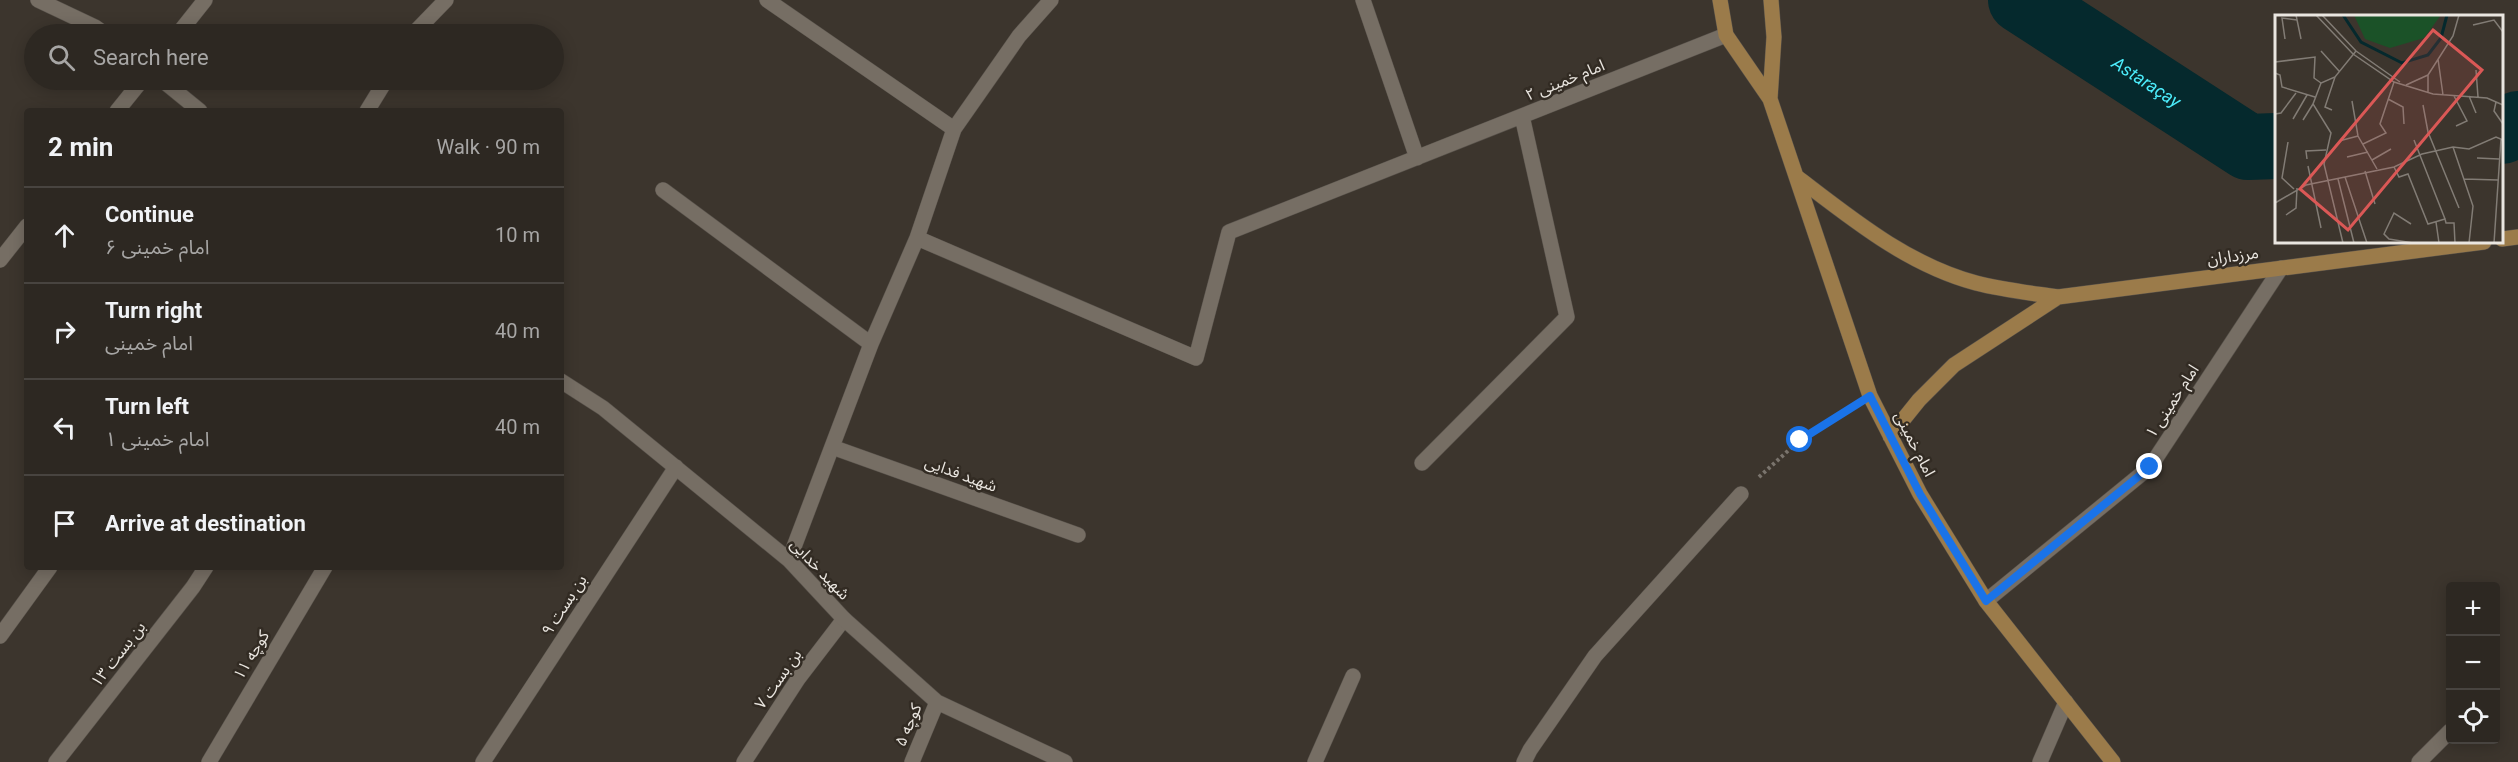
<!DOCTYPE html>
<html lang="en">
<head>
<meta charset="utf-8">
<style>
	body { margin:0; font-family:Roboto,"Noto Sans Arabic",sans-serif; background:#35302a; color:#f1f3f6 }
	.controls { position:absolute; right:18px; bottom:18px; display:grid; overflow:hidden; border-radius:6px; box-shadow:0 3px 15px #0003 }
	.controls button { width:54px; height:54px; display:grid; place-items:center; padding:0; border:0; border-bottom:2px solid #484440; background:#2d2822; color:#f1f3f6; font:30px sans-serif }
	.stop { position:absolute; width:18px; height:18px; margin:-14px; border:4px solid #1a73e8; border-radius:50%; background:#fff }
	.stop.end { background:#1a73e8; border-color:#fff; box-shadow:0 2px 6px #0008 }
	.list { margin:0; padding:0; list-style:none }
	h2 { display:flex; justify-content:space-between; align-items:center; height:78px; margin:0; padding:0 24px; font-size:26px }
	h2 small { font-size:20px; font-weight:400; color:#a7a6a5 }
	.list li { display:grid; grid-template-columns:39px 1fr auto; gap:18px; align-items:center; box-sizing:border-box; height:96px; padding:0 24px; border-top:2px solid #484440 }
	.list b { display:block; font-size:22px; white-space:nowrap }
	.list p { margin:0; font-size:20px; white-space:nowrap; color:#a7a6a5 }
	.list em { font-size:20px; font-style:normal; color:#a7a6a5 }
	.icon { flex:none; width:33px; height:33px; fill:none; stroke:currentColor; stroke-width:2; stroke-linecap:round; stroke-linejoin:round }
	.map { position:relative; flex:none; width:2518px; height:762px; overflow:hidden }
	.search { position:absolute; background:#2d2822; box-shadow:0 3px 15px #0003; left:24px; top:24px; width:540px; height:66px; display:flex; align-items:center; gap:15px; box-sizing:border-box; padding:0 21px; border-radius:33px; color:#a7a6a5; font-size:22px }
	.panel { position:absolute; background:#2d2822; box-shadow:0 3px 15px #0003; left:24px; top:108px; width:540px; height:462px; border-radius:6px }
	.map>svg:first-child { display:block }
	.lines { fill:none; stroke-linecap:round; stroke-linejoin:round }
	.river { stroke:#05292d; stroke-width:66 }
	.lane-casing { stroke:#57514a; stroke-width:16 }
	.street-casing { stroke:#57514a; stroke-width:16 }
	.secondary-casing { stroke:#57514a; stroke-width:16 }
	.path { stroke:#7a746d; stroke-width:4; stroke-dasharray:3 3; stroke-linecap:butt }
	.lane { stroke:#766e64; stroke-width:15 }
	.street { stroke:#766e64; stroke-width:15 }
	.secondary { stroke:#9b7b4a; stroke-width:15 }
	.route { stroke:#1a73e8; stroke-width:8 }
	.labels { text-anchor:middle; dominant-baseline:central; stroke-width:5; stroke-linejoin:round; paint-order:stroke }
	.street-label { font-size:16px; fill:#eae6e0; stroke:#322b23 }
	.water-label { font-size:18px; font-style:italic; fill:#4cecfb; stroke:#322b23 }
	.inset-river { fill:none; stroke:#05292d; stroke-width:3 }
	.inset-road { fill:none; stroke:#827c75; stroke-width:1.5 }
	.view { fill:#db5856; fill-opacity:0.15; stroke:#db5856; stroke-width:3 }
	.inset-edge { fill:none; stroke:#eae6e0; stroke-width:3 }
</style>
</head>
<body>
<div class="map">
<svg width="2518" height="762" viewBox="0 0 2518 762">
	<rect width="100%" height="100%" fill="#3c352d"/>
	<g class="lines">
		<g class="river">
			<path id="s1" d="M2021,0L2248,147L2276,146"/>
			<path d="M2502,131L2518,124"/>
		</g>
		<g class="lane-casing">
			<path id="lane" d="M744,762L798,679L844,619"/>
		</g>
		<g class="street-casing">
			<path id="street" d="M38,0L95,27L105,34
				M767,0L954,129
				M1363,0L1417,158
				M178,34L205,0
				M413,34L446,0
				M162,80L200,111
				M117,111L142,80
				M367,111L386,80
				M663,190L871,344
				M917,238L1196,358L1229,232L1726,35
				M0,260L27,226
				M561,381L603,408L789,560L844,619L937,702L1065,762
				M832,447L1078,535
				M1422,463L1567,317L1522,116
				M789,560L871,344L917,238L954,129L1019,36L1051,0
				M1986,601L2150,467L2281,268
				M0,636L50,567
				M56,762L193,587L206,567
				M209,762L325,567
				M483,762L676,467
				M912,762L937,702
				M1315,762L1353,676
				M1524,762L1530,750L1595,656L1741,494
				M2040,762L2066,702
				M2419,762L2450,731"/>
		</g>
		<g class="secondary-casing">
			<path id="secondary" d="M1720,0L1726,35L1770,99L1870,396L1920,494L1986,601L2113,762
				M1770,99L1774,37L1771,0
				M1797,177C1852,219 1908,265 1976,283C2003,290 2031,293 2058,297L1954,365L1919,400L1890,436
				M2502,239L2518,237
				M2058,297L2484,242"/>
		</g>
		<path class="path" d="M1759,477L1800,440L1849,410"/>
		<use href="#lane" class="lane"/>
		<use href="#street" class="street"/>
		<use href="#secondary" class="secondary"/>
	</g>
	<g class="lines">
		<path class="route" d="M1800,440L1870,396L1920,494L1986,601L2150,467"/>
	</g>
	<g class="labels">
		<g class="street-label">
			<text transform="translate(1565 80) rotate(-22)">امام خمینی ۲</text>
			<text transform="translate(2233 256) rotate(-8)">مرزداران</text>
			<text transform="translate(2172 401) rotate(-57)">امام خمینی ۱</text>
			<text transform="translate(1915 444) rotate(63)">امام خمینی</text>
			<text transform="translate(961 474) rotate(20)">شهید فدایی</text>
			<text transform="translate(820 569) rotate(46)">شهید خدایی</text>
			<text transform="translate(564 605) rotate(-57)">بن بست ۹</text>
			<text transform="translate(118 654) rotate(-52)">بن بست ۱۳</text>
			<text transform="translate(251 655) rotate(-59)">کوچه ۱۱</text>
			<text transform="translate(778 679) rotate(-55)">بن بست ۷</text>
			<text transform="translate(908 725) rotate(-67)">کوچه ۵</text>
		</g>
		<g class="water-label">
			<text stroke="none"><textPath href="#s1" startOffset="150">Astaraçay</textPath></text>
		</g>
	</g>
	<g transform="translate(2275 15)">
		<rect width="228" height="228" fill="#3c352d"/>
		<path d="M79,0H166L149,23L115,33L90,24Z" fill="#1b5228"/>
		<path class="inset-river" d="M68,0L86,27L127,48L153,40L166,23L172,0"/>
		<path class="inset-road" d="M21,0L26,24M41,0L78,39L119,67L158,79L212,83L228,90M47,0L81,36L125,67M198,10L219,5L228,17M10,24L7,3L22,5M46,36L64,56M163,44L168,80M0,47L40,42L39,63L46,68M201,55L203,82M0,58L5,60L7,72L40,82M153,60L178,21L184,0M131,70L153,60V78M179,81L192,106L181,111M194,81L201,98M113,84L128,92L129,109M77,86L83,121L102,154M221,87L219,96L228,109M148,90L153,117L184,193M57,95L50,92L60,62M0,99L6,98L21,78M18,104L32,80M28,105L38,89M64,126L83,121M13,127L7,163L19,174M88,129L111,118L105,109L119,67M178,132L198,191L194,228M72,142L93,137M202,143L224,144M32,144L31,136L51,135M97,145L116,134M33,151L46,213M119,152L124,162L133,159L153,209L170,204L139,125M90,156L100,189M70,162L92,228M63,164L79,228M189,164L223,165M0,188L31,170L119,152L147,139L178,132L194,134L221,122L228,125M11,200L21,193L22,173M170,204L171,208H179L180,228M161,207L164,228M136,209L119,198L109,219L114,224L138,228M68,228L49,149L56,118L38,89L46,68L60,62L81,36M219,228L226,124"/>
		<path class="view" d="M158,15L207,55L73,215L25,174Z"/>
		<rect width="228" height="228" class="inset-edge"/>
	</g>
</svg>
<div class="controls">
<button>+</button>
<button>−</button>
<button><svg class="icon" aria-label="locate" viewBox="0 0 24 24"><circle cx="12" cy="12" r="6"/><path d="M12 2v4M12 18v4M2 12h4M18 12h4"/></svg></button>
</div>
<div class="stop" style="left:1800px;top:440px"></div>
<div class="stop end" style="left:2150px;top:467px"></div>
<div class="search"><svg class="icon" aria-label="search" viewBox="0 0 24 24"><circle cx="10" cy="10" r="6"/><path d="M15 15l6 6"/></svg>Search here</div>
<section class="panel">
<h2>2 min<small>Walk · 90 m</small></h2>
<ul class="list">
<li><svg class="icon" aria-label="ahead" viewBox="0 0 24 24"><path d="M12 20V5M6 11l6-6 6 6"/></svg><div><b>Continue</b><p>امام خمینی ۶</p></div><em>10 m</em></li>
<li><svg class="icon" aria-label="right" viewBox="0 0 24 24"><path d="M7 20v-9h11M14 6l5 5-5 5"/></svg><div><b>Turn right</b><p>امام خمینی</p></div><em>40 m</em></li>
<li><svg class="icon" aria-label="left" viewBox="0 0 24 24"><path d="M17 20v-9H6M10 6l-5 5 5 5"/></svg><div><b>Turn left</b><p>امام خمینی ۱</p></div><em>40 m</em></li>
<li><svg class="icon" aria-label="arrive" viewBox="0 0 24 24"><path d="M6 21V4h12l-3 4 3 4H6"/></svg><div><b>Arrive at destination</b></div></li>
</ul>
</section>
</div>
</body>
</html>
